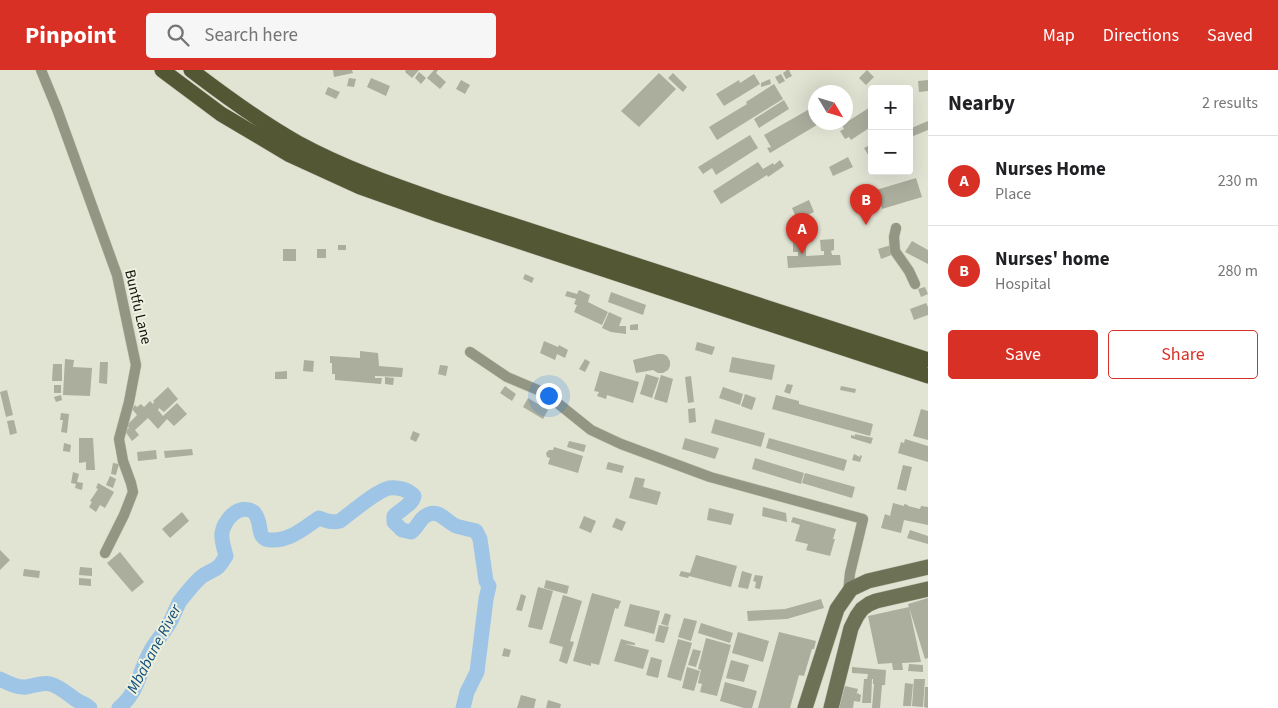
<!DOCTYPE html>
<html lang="en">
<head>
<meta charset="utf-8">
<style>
	body { margin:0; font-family:"Source Sans 3",sans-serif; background:#f6f6f6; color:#202124 }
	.controls { position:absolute; right:15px; top:15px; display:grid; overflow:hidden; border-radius:5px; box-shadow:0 5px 20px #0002 }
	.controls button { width:45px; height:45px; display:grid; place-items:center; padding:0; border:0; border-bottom:1px solid #e0e0e0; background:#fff; color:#202124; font:25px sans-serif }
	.compass { position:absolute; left:808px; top:15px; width:45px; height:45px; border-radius:50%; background:#fff; box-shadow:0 5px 20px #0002; rotate:128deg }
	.you { position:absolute; left:548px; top:325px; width:18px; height:18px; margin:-12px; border:4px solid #fff; border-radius:50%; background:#1a73e8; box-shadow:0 0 0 8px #1a73e833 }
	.badge { display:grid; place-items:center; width:32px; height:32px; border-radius:50%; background:#d93025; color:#fff; font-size:16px; font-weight:700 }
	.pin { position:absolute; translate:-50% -41px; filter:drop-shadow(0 1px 2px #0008) }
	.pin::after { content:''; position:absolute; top:26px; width:18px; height:15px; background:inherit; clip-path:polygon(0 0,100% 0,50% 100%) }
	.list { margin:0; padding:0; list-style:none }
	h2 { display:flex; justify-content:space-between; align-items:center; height:65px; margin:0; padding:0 20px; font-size:21px }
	h2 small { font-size:16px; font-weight:400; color:#757577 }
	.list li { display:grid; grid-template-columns:32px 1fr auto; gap:15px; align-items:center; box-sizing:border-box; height:90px; padding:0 20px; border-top:1px solid #e0e0e0 }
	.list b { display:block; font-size:19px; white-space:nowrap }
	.list p { margin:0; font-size:16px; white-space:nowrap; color:#757577 }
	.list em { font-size:16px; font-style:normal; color:#757577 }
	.actions { display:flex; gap:10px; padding:15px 20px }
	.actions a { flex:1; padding:11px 0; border:1px solid #d93025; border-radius:5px; text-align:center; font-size:18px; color:#d93025 }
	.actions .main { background:#d93025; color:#fff }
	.icon { flex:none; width:28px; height:28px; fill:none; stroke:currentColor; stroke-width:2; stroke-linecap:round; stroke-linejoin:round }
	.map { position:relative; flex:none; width:928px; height:638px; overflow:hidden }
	header { display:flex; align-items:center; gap:30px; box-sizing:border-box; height:70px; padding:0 25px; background:#d93025; color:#fff }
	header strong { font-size:24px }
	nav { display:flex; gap:28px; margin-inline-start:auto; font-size:18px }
	.search { width:350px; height:45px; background:#f6f6f6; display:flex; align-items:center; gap:12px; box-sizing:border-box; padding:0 18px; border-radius:5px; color:#757577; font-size:19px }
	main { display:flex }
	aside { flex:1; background:#fff }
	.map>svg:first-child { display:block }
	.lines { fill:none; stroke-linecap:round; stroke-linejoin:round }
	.river { stroke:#9ec4e6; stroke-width:15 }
	.building { fill:#abad9d }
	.street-casing { stroke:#c0c2b3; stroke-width:11 }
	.secondary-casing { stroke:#c0c2b3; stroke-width:16 }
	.primary-casing { stroke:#c0c2b3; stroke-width:16 }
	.street { stroke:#939682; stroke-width:10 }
	.secondary { stroke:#6d7155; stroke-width:15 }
	.primary { stroke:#535734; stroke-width:15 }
	.labels { text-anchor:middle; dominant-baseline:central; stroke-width:4; stroke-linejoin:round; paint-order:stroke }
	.street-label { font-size:15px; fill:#11110c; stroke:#eef1e0 }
	.water-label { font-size:16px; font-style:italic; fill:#114e79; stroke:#eef1e0 }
</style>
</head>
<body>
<header>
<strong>Pinpoint</strong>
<div class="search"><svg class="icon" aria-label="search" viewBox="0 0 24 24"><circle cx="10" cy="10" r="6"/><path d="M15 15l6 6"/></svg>Search here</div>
<nav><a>Map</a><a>Directions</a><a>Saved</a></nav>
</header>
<main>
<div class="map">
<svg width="928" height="638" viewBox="0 0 928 638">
	<rect width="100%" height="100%" fill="#e1e4d3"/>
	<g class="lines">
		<path class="river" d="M0,609C8,613 17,618 26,617C34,616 42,612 50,614C62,617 70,627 80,632C84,634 87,635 90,638
			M119,638C138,622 138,605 149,584C154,573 164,563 170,552C174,545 176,538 180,531C184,526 198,508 204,505C217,497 217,501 226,486C224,478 221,470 222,463C223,457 226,451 231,446C239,438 254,435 258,450C261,458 258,470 271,470C290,471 304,458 319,448C327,451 332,453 340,451C351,443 376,421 389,418C397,417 408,419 414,426C412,435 401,439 394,446V452L402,460L411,462C417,458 419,451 424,447C438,436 446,452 456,456C462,458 469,459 476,461L480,469L486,511L489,516L486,529L477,602L467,622L463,638"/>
	</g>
	<path class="building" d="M333,0H352L353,3L334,7Z
		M406,0H419L412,8L405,2Z
		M434,0H438L436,3L446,12L440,19L427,8Z
		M787,0H789L792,6L786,9L783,3Z
		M867,0L874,7L866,15L859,8Z
		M419,2L426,8L421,14L415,8Z
		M659,3L676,19L639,57L621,41Z
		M673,3L687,17L683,22L668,8Z
		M754,4L760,14L724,36L716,24L739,10L740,13Z
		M781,4L785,11L779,14L775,7Z
		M349,8L356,9L354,17L347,16Z
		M371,8L390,16L386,26L367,17Z
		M770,9L771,14L761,17V13Z
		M461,10L470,15L465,24L456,19Z
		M928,10V21L919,22L918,11Z
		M774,14L783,29L717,70L709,57L747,34L746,32Z
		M328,17L340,22L336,29L325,24Z
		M784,30L789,39L759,58L754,49Z
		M872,36V56L851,70L849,67L845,69L840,61L844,59L842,55Z
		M813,37L816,41V52H822L770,83L767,78L771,77L764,65Z
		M928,51V60L911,67L909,59Z
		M750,65L758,78L716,105L712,98L703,104L698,97Z
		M872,74V91L864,78Z
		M848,87L853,97L833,106L829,97Z
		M780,90L784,96L768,107L767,105L721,134L713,121L758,92L763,99L773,93L774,95Z
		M916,108L922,127L882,139L876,120Z
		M809,130L814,142L797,150L792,138Z
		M874,133L875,138L865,139V134Z
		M834,169V180L831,181L832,185H840L841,195L788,198L787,186H798V182H793V171L806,170V186L824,185V181H821L820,170Z
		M912,171L928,180V194L905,182Z
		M338,175H346V180H338Z
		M891,175L894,184L881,189L878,179Z
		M283,179H296V191H283Z
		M317,179H326V188H317Z
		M525,204L534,208L532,213L523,209Z
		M925,217L928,224L921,227L918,219Z
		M579,220L590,225L588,232L608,242L602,255L574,242L577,235L574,234L576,229L565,226L567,221L577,224Z
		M611,222L646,235L643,245L608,232Z
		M926,233L928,237V245L914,250L910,239Z
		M609,242L622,248L619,256H626V264L611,262L602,258Z
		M638,254V260H630V255Z
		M544,271L558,277L559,275L568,280L565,288L557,284L555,290L540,283Z
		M697,272L715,277L712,285L695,280Z
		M360,281L378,283L379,296L403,298L402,307L375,306V308H382L381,314L335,310V304H332V293H330V286L360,288Z
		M658,284H663L667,286L670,291V296L668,300L663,303H658L653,300L636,303L633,290Z
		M732,287L775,295L772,310L729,302Z
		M65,289L74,290L73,297L92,298L90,326L63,325Z
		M585,289L590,292L585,302L579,299Z
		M304,290L314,291L313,302L303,301Z
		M100,292H108L107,314L99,313Z
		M53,294H62V311H52Z
		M440,295L448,296L446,306L438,304Z
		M287,301V309H275V302Z
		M600,301L639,312L633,333L607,325L606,329L597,326L599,322L594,321Z
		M646,304L659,308L652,328L640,324Z
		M661,305L673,309L667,333L654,329Z
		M691,306L694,332L688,333L685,307Z
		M385,307L394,308L393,315L385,314Z
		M787,314L793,315L790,324L784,322Z
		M54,315H61V323H54Z
		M505,316L516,324L512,331L500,323Z
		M841,316L856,319L855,323L840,320Z
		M168,317L178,329L164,342L159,338L158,340L163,346L177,333L187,344L174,356L167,349L158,359L148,348L135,360L139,365L132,371L125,361L129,358L127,355L137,345L132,339L135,335L137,337L141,334L144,337L150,331L153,334L154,332L153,331Z
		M723,317L743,324L740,335L719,328Z
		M7,320L13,345L6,347L0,322Z
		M745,324L756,328L752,340L741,336Z
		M61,325L62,330L56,332L54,327Z
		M776,325L799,331V334L873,354L870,366L772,339Z
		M528,328L548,340L543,349L523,337Z
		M695,338L696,352L689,353L688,339Z
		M921,339L928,341V370L913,366Z
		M61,343L69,344L67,363L61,362L63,350H60Z
		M715,349L765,363L761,377L711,363Z
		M14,350L17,363L10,365L7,351Z
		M413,361L420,364L416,372L410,369Z
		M855,364L873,368L871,374L851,368V365L855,366Z
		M79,368H93L95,400H86V392L79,393Z
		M685,368L719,378L715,389L682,379Z
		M769,368L847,390L844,401L766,378Z
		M905,369L928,376V392L898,383L901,372L904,373Z
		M569,371L586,375L584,382L567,377Z
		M64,373L71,375L70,382L63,381Z
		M554,377L583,386L578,403L548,394L550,388L547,387L546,383L549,380H553Z
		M192,379L193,385L165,388L164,381Z
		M156,380L157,389L138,391L137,382Z
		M854,384L860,387V385L862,386L860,392L852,390Z
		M755,388L804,403L801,414L752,399Z
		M608,392L624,396L622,403L606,399Z
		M113,393L119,394L116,405L111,404Z
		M903,395L912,397L906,421L897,419Z
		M73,402L79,404L77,412L83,413L82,420L75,418L76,414L71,413Z
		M805,403L855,417L852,428L802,413Z
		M110,406L116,409L113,418L106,415Z
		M635,407L645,409L643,417L661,422L657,435L629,428Z
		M98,413L114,422L105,438L100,435L96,442L89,437L92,432L90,431L98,419L96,418Z
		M893,433L904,436V434L908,435V436L920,439L921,436L928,437V455L904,450L901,463L881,458L885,444L890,446Z
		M763,437L786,443L787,452L762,446Z
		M709,438L734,444L731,455L707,450Z
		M182,442L189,451L170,468L162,459Z
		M584,446L596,451L591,463L579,458Z
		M793,447L836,459L833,469H835L830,486L806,480L808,474L795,471L800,455L791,452Z
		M616,448L626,452L622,461L612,457Z
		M910,460L928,466V474L907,468Z
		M0,480L10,490L0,500Z
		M120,482L144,512L132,522L107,493Z
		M696,485L737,496L731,517L689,506L688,508L679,506L681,501L690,503Z
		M80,497L92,498V506L79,505Z
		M24,499L40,501L39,508L23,506Z
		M742,501L752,504L748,519L738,517Z
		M755,505L763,506L760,519L755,518L756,512L753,511Z
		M79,508L91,509V516L79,515Z
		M546,510L569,516L567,524L544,518Z
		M538,517L553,521L542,560L528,557Z
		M592,523L621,531L618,539L615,538L599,595L591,593V596L573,591Z
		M521,524L526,526L522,541L516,540Z
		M563,525L582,531L570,571L574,572L567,594L559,591L563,577L549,573Z
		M928,528V588L925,589L908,534Z
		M821,529L824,538L787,549L748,551L747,541L785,539Z
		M630,534L660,541L654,564L624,556Z
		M909,537L921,592L902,593L903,600H893L892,593L878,594L868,546Z
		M665,543L671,545L668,556L661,554Z
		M684,548L697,551L691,571L678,567Z
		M701,553L733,563L730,573L698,563Z
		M659,555L669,557L664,573L655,571Z
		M738,562L769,571L763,592L732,583Z
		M779,562L816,571L814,579H812L804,606L799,605L790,638H758Z
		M706,568L731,575L717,626L700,622L702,614L698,613L701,600L698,599Z
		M621,569L635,573V575L625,574L649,580L643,599L614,591Z
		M678,569L692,573L681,611L667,607Z
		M504,578L511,580L509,587L502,586Z
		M693,579L701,581L696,597L688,595Z
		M651,587L662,590L658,608L646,605Z
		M731,590L749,595L744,612L726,608Z
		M909,594L923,595V602L908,601Z
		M687,597L700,601L694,621L682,618Z
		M852,597L886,600L885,615H882L880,638H872L874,614H873V609H872L871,633H862L864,609H867L868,604L852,603Z
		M914,609H925L923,637L912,636Z
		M725,612L757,621L752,638H744L720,631Z
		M905,613L913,614L911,636H903Z
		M845,616L858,619L855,629L857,623L861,625L860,632L854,631L853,638H839Z
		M925,617H928V638L924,637Z
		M521,625L536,629L534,638H517Z
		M548,630L561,634L560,638H546Z"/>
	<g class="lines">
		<g class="street-casing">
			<path id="street" d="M41,0L57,39L117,205L136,295L129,332L119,369L123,391L131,413L133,422L124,445L105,483
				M896,158L894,167L895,181L909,201L915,214
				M470,282L507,307L545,323L591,360L621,374L710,407L863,449L850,503L848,523"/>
		</g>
		<g class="secondary-casing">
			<path id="secondary" d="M805,638L837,539L851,519L868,511L928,497
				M831,638L851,558L857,546L862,539L869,534L876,531L928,519"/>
		</g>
		<g class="primary-casing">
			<path id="primary" d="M162,0L221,44L290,85L360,117L439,145L928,306
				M191,0C225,26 260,52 298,73C344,98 393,115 442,132L928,290"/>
		</g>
		<use href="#street" class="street"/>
		<use href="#secondary" class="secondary"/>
		<use href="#primary" class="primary"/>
	</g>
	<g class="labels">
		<g class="street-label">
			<text transform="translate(138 237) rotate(77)">Buntfu Lane</text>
		</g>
		<g class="water-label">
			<text transform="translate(154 579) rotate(-62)">Mbabane River</text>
		</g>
	</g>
</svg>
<div class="controls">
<button>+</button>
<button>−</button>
</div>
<svg class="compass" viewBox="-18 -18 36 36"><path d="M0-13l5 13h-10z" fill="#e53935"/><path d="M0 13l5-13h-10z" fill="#757577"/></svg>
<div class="you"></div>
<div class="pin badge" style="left:802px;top:184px">A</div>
<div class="pin badge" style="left:866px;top:155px">B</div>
</div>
<aside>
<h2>Nearby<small>2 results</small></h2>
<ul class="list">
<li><span class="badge">A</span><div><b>Nurses Home</b><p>Place</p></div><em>230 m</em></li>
<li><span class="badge">B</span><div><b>Nurses' home</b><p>Hospital</p></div><em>280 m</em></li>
</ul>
<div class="actions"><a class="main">Save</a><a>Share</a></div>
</aside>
</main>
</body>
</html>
